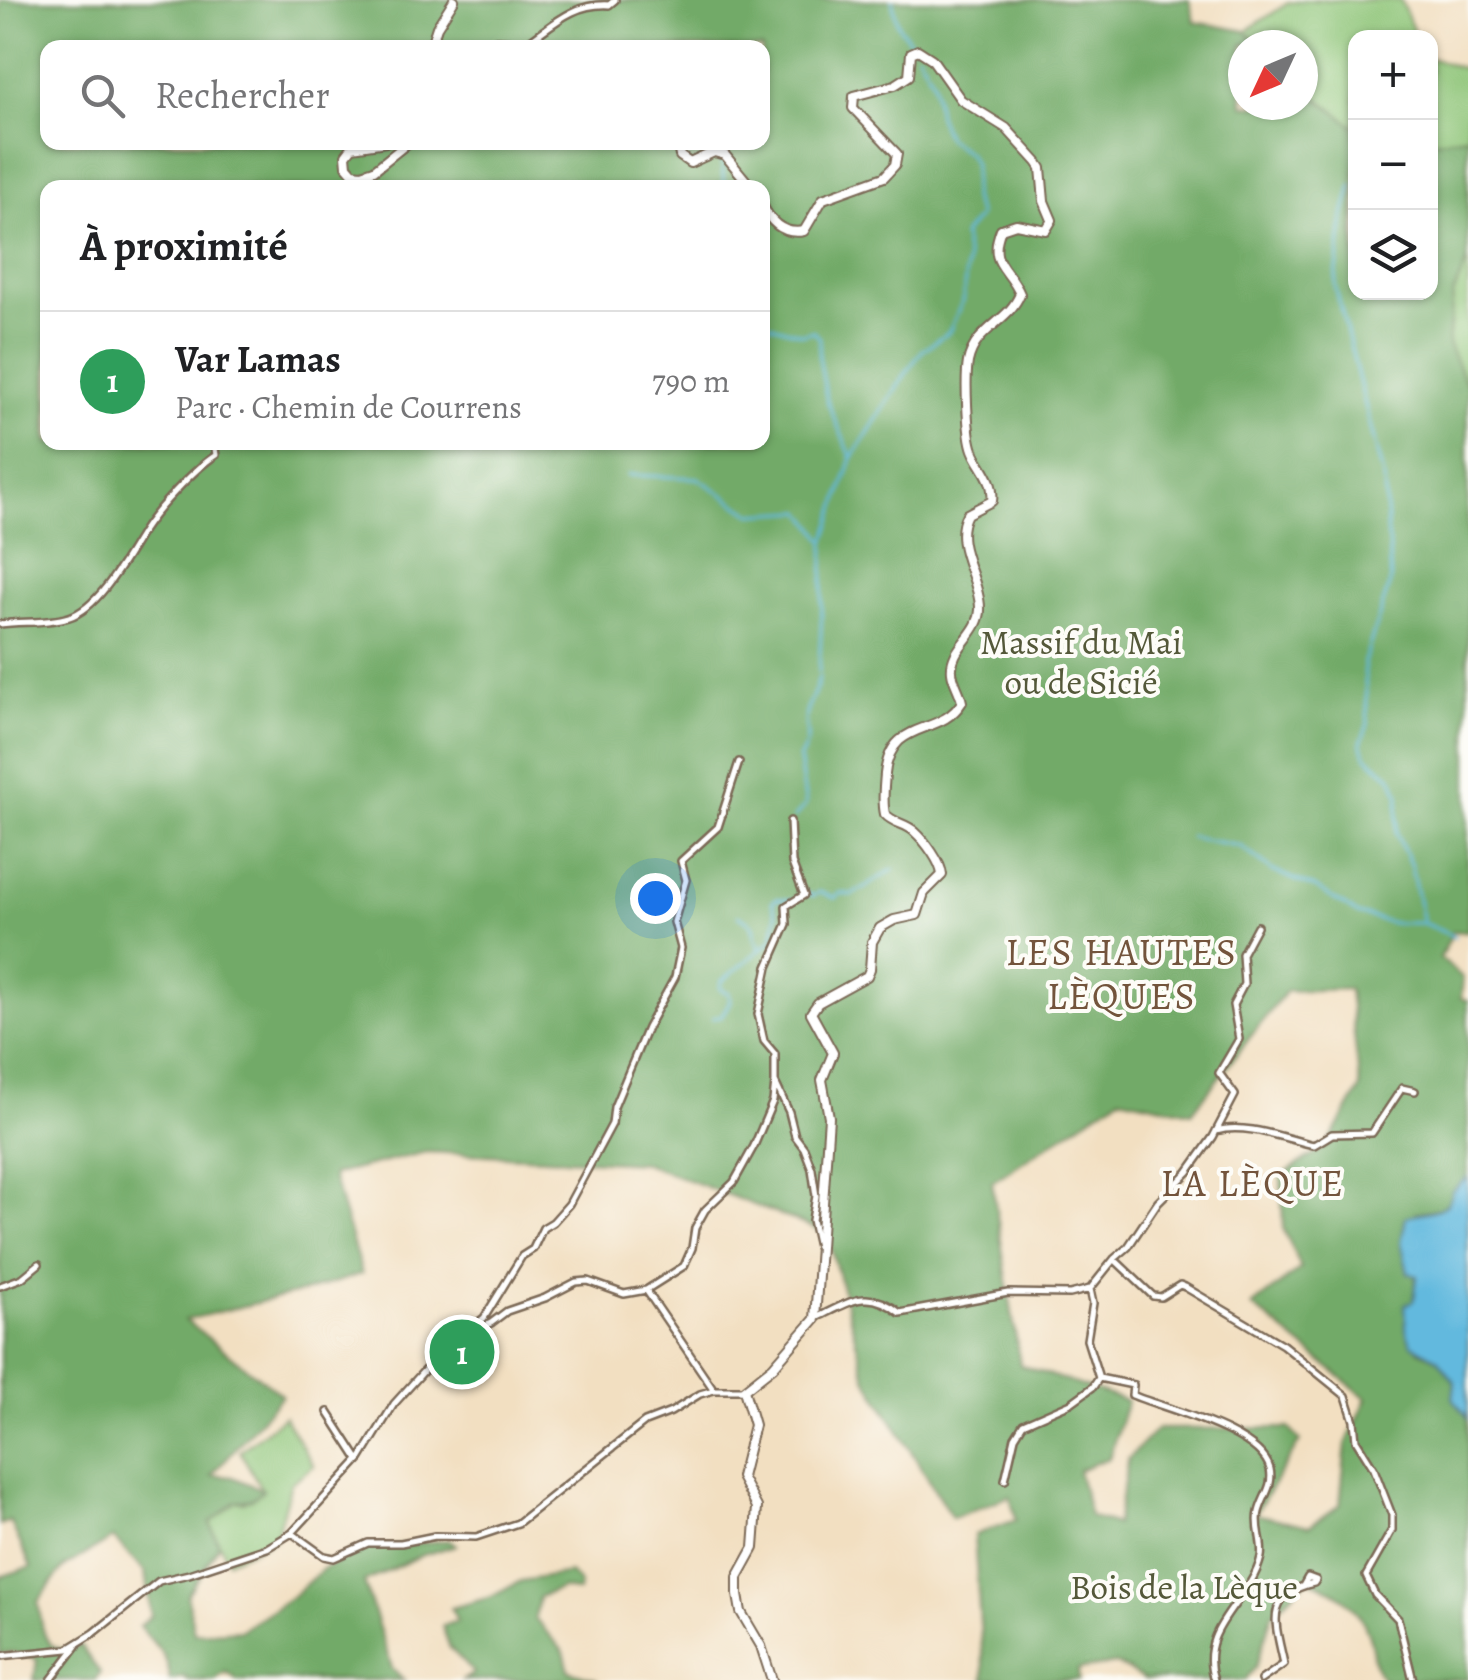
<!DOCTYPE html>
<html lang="fr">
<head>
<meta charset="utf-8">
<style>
	body { margin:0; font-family:Alegreya,serif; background:#f2f2f2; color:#202124 }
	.controls { position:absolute; right:30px; top:30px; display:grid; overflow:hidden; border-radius:20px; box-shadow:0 2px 8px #0004 }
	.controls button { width:90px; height:90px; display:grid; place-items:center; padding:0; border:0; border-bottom:2px solid #e0e0e0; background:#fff; color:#202124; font:50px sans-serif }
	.compass { position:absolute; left:1228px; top:30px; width:90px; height:90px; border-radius:50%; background:#fff; box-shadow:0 2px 8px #0004; rotate:226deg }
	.you { position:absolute; left:655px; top:898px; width:35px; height:35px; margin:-25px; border:8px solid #fff; border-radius:50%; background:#1a73e8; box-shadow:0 0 0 15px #1a73e833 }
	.badge { display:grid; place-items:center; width:65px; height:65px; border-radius:50%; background:#1f6fb2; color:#fff; font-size:32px; font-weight:700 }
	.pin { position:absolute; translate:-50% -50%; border:5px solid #fff; box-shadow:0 2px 10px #0006 }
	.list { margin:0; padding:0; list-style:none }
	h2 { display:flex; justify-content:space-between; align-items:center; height:130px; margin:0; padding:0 40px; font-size:42px }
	h2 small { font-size:32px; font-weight:400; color:#757577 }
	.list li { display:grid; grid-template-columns:65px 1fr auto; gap:30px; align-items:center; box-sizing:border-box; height:140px; padding:0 40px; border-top:2px solid #e0e0e0 }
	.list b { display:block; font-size:38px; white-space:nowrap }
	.list p { margin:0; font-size:32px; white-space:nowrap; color:#757577 }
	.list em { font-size:32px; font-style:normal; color:#757577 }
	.icon { flex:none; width:55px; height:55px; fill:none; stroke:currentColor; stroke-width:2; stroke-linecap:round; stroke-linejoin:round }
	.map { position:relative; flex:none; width:1468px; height:1680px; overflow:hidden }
	.search { position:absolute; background:#fff; box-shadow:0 2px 8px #0004; left:40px; top:40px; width:730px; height:110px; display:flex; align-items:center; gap:25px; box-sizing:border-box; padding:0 35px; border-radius:20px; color:#757577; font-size:38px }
	.panel { position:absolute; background:#fff; box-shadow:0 2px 8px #0004; left:40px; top:180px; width:730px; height:270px; border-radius:20px }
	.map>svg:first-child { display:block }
	.green { fill:#8dc477; stroke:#64774a; stroke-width:2.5 }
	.forest { fill:#72aa68; stroke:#566a43; stroke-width:2.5; fill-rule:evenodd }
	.water { fill:#62b9de; stroke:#4e727e; stroke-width:2.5 }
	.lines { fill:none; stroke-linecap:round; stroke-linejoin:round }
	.stream { stroke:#62b9de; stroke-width:2.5 }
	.minor-casing { stroke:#7b6957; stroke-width:10 }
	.tertiary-casing { stroke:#7b6957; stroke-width:12 }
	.minor { stroke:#fff; stroke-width:5 }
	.tertiary { stroke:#fff; stroke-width:8 }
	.labels { text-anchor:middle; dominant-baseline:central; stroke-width:8; stroke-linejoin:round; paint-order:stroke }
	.park-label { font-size:35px; fill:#545839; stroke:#fdfcf7 }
	.neighbourhood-label { font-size:38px; letter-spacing:2.5px; fill:#73543c; stroke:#fdfcf7 }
</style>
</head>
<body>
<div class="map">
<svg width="1468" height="1680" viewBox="0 0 1468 1680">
	<rect width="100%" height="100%" fill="#fdfcf7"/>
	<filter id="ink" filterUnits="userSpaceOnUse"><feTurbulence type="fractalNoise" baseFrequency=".01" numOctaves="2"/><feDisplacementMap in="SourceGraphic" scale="20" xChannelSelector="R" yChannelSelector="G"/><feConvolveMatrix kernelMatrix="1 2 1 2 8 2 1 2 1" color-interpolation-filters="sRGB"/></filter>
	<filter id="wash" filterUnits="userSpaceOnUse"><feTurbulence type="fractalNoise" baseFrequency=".0048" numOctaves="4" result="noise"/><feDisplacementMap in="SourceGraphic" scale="40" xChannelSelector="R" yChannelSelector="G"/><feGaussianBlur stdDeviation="2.25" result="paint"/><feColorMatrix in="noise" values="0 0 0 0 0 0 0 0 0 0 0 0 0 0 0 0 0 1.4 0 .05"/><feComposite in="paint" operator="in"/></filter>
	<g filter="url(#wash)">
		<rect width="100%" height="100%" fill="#f2dfc1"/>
		<path class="green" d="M1306,0H1401L1416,37L1356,38L1355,127L1303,87V45H1260L1246,31L1288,3Z
			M1430,58L1468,70V136L1431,141Z
			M1468,258V387L1448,345L1453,295Z
			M284,1416L314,1466L291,1483L275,1539L228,1561L209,1523L235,1501L244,1502L262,1490L240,1451Z"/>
		<path class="forest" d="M0,0H1189L1195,22L1246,31L1260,45H1243V105H1303V87L1355,127L1356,292H1430L1431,141L1468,136V258L1453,295L1448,344L1468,387V931L1453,932L1440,958L1463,978L1461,998L1468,1000V1177L1444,1208L1415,1213C1417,1259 1414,1304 1418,1350L1438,1359L1455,1382L1453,1398L1468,1418V1680H1383C1372,1666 1374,1649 1368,1633C1358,1604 1335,1590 1308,1579L1272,1614L1256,1667L1245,1680H1145L1116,1664L1078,1670L1079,1680H984L974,1535L1016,1520L1010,1496L952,1518L866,1378L827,1233L644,1163L426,1152L332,1175L362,1274L307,1291L185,1320L282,1395L212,1475L233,1477L263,1490L252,1499L235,1502L210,1523L219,1545L187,1595L194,1633L241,1630L290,1598L324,1568L367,1548L450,1540L456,1545L420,1556L364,1582L392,1668L404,1680H238L226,1672L214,1680H187L185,1677L169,1680C172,1658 152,1642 139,1626L151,1616L145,1572L113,1538L63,1568L38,1602C43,1629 43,1661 80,1645L100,1673L95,1680H34L37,1659L12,1652L0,1654V1577L31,1567L10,1521L0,1525ZM48,48H762V142H48ZM48,188H762V442H48ZM1349,989L1360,1089L1327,1146L1281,1176L1283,1228L1301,1268L1252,1306L1367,1398L1346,1444L1340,1505L1309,1526L1255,1514L1300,1441L1289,1428L1157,1429L1128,1459L1116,1525L1090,1516L1078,1470L1109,1458L1127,1401L1020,1365L992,1182L1120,1097L1192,1112L1286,991Z
			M570,1573L580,1584L578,1592L562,1588L539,1597L535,1619L564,1652L569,1671L598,1680H463L474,1673L450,1648L442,1626L457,1621L451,1608L491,1597L521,1581Z"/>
		<path class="water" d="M1468,1177V1418L1453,1398L1455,1382L1438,1359L1411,1344L1406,1330L1405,1305L1414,1301L1417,1276L1408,1273L1401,1242L1406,1217C1424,1209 1449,1216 1452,1191Z"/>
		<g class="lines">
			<path class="stream" d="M892,0L898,25L914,47
				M722,159L724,188
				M1352,185L1344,216L1335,285L1384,480L1391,580L1364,662L1368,724L1361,742L1365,755L1393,778L1399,795L1396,833L1411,866L1423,923L1455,937
				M762,322L802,334L813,331L820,338L819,357L827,401L852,458
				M628,475L698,478L752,514L803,511L824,540
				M819,672L825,542L852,458L910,367L923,350L949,332L963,300L967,260L963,235L979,216L972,198L974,165L969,154L947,138L938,116L933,81L918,54
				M794,818L806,805L799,759C816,733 800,730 807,710C811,698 817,690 819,677
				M1190,837L1240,846L1273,871L1316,888L1358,914L1393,923H1423
				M806,893L813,896L820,892L835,898L840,893L852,895L894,869
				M738,915C763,929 748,931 760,947
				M713,1018L721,1016L730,1002L729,993L720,989L721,982L773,939L777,915L772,902L777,899L792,900"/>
		</g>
	</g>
	<g filter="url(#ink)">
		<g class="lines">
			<g class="minor-casing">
				<path id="minor" d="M482,48L496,40L528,42C555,23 574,3 609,5L615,0
					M368,173L369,188
					M0,624C23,621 46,624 69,617C99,608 126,558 142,532C156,510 194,469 216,455L214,442
					M790,821L792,863L804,895L786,906L787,924L768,967L758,1014L764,1041L775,1054V1082L789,1112L795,1136L804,1148L812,1169L816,1196L812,1220L818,1247
					M1216,1131C1245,1122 1286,1139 1314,1145L1332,1134L1372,1133L1402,1088L1415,1091
					M1114,1259L1153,1296L1161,1297L1180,1285L1185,1287L1283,1345L1346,1396L1354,1421L1356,1440L1374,1469L1392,1515V1530L1366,1576L1375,1595L1398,1619L1413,1680
					M0,1286L22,1278L39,1264
					M1090,1289L1093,1303L1087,1340L1099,1378L1133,1385L1132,1395C1165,1409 1260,1431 1270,1469C1274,1486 1263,1496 1259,1512C1255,1527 1264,1543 1261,1557C1251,1602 1196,1627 1214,1680
					M646,1290L714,1390
					M816,1318C849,1302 868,1287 900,1313L1008,1293L1070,1294L1090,1289L1114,1259L1128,1247L1158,1202L1188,1172L1213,1137L1235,1095L1219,1073L1239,1039L1233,1005L1244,984L1242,954L1257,926
					M463,1334L484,1318L522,1256L533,1249L543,1228L553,1222L569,1204L612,1124L614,1107L647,1028L675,977L681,948L674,922L686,880L681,861L718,827L739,762
					M328,1412L359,1460
					M1005,1480L1015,1437L1023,1424L1071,1403L1093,1387L1099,1378
					M292,1533L361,1458L394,1404L450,1342L491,1323L507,1311L545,1298L576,1282L588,1281L624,1294L646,1290L684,1266L692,1248L695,1228L705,1210L734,1182L754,1146L773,1101L775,1082
					M0,1656L68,1649L94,1633L159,1581L189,1574L267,1548L292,1533L324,1556L334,1558L368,1543H401L435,1536L476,1537L518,1523L645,1422L671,1412L700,1394L714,1390H744
					M51,1680L77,1646
					M1261,1680L1284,1664C1276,1625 1262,1595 1314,1583L1316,1580L1308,1577L1303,1586"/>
			</g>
			<g class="tertiary-casing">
				<path id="tertiary" d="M430,48L437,27L454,0
					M386,142L352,147L346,155L347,166L353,173L362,174L374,170L409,142
					M677,142L680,156L690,163L714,152L725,155L752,188
					M762,204C770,222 783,235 804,231L823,199L884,177L895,165L897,154L853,108L854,96L895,85L909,76L911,53L918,50L932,59L961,100L1006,128L1037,162L1041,168L1044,201L1052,220L1046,230L1016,224L1001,229C987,265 1009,267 1020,294C1009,322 975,328 968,362C965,380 967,434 973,450C980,468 995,479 992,501L967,514C951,544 979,576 980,607C982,633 949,647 952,672C953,682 960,691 962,702C940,738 891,717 885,774C884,787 882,801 885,814C894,824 906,823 915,832C925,841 941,862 942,875L924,893L917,915L894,920L880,928L872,942L870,969L867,976L818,1003L811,1013L833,1053L822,1080L829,1117L815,1319L773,1367L744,1390L754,1425L741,1477L757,1507L754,1548L738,1577V1595L741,1612L761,1646L772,1680"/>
			</g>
			<use href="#minor" class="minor"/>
			<use href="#tertiary" class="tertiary"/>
		</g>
	</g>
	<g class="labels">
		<g class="park-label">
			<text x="1081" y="642">Massif du Mai<tspan x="1081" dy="40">ou de Sicié</tspan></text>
			<text x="1184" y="1587">Bois de la Lèque</text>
		</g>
		<g class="neighbourhood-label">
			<text x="1122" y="952">LES HAUTES<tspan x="1122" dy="44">LÈQUES</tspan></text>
			<text x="1253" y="1183">LA LÈQUE</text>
		</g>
	</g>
</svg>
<div class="controls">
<button>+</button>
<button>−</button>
<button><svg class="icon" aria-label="layers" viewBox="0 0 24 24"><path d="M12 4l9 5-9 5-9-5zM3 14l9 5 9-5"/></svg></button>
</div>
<svg class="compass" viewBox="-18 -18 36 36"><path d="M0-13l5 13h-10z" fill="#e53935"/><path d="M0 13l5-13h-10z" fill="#757577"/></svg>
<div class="you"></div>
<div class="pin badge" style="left:462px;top:1352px;background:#2e9e5b">1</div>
<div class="search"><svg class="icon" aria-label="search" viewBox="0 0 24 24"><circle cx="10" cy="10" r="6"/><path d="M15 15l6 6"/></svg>Rechercher</div>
<section class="panel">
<h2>À proximité<small></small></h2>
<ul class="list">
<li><span class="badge" style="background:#2e9e5b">1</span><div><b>Var Lamas</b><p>Parc · Chemin de Courrens</p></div><em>790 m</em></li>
</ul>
</section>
</div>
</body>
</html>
